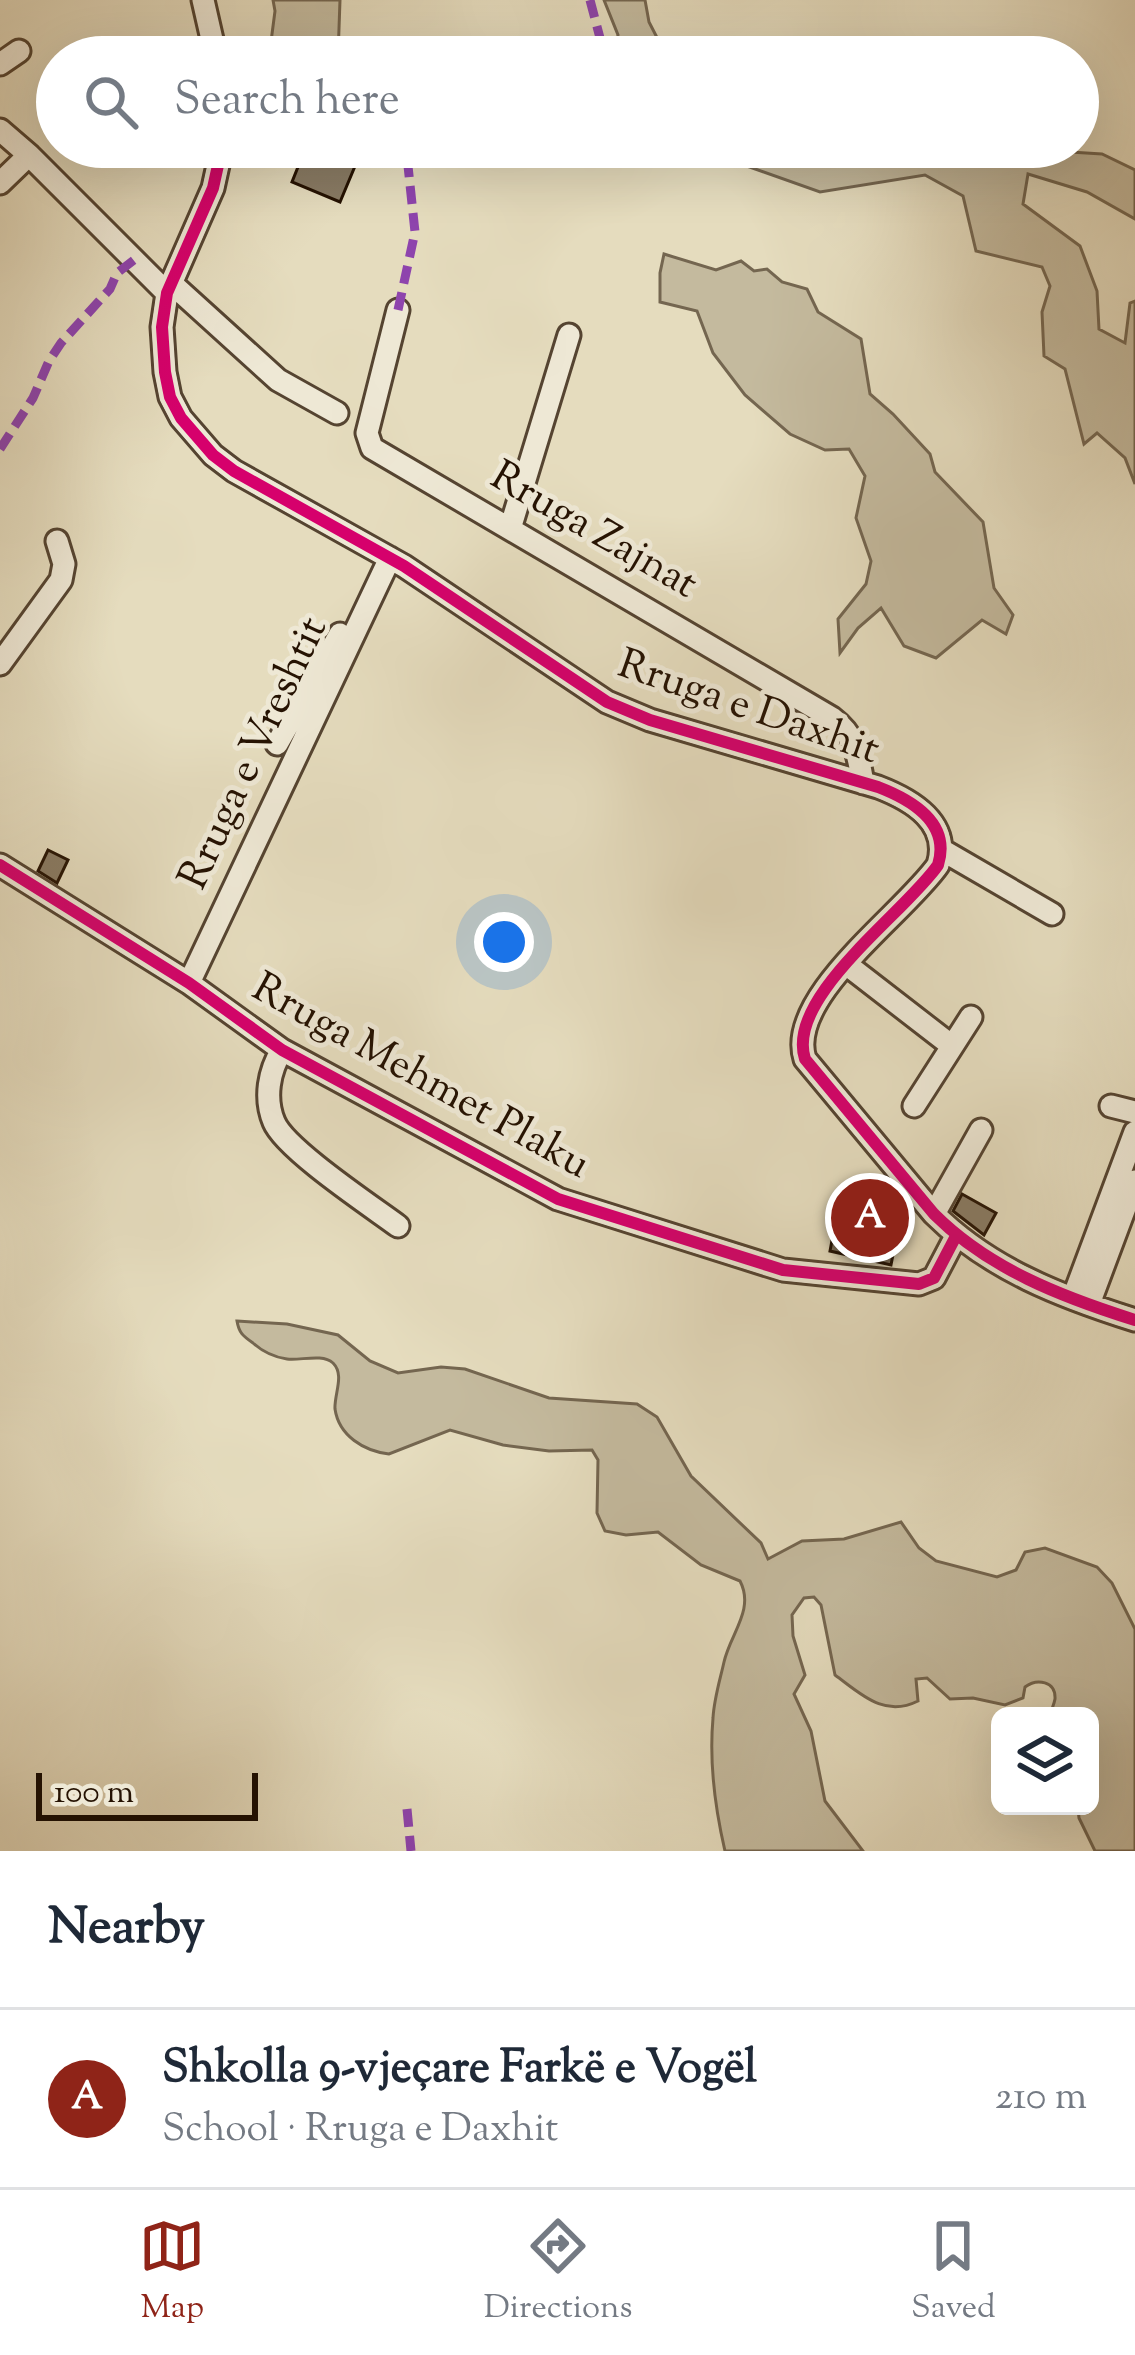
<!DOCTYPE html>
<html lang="en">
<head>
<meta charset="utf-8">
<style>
	body { margin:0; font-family:"Sorts Mill Goudy",serif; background:#f2f2f3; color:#1f2937 }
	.controls { position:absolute; right:36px; bottom:36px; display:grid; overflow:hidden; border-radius:18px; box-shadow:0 12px 48px #0002 }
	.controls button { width:108px; height:108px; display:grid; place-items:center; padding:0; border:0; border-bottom:3px solid #e0e1e3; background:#fff; color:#1f2937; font:60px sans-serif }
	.scale { position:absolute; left:36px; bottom:30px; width:222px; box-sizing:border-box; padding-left:12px; border:6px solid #251202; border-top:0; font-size:33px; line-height:42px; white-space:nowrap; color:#251202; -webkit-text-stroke:9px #eee8d5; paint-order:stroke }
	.you { position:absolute; left:504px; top:942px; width:42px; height:42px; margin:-30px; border:9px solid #fff; border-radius:50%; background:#1a73e8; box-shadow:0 0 0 18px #1a73e833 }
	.badge { display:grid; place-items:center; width:78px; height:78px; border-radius:50%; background:#8f2418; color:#fff; font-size:39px; font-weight:700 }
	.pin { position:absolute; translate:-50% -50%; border:6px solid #fff; box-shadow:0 3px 12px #0006 }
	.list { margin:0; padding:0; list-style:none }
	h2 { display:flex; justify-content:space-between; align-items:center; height:156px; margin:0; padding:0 48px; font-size:51px }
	h2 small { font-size:39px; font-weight:400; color:#747a83 }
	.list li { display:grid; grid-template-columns:78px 1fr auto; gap:36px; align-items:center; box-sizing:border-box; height:180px; padding:0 48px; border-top:3px solid #e0e1e3 }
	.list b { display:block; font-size:45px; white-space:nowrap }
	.list p { margin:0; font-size:39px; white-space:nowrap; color:#747a83 }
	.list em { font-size:39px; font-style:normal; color:#747a83 }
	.icon { flex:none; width:66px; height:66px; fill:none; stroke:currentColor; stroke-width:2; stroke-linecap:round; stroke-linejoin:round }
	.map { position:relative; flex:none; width:1135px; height:1851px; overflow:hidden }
	.search { position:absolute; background:#fff; box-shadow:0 12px 48px #0002; left:36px; right:36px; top:36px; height:132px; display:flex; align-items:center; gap:30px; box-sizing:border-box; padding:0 42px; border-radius:66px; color:#747a83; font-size:45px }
	.sheet { height:336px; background:#fff }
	nav { display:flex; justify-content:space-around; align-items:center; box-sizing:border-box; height:168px; border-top:3px solid #e0e1e3; background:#fff; font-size:33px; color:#747a83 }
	nav a { display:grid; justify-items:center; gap:6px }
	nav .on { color:#8f2418 }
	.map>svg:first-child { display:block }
	.green { fill:#c4ba9e; stroke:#746650; stroke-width:3 }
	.building { fill:#897b64; stroke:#251202; stroke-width:3 }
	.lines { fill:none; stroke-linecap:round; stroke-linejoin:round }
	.minor-casing { stroke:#554431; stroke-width:27 }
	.path { stroke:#251202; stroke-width:3; stroke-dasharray:3 6; stroke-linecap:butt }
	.minor { stroke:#eee8d5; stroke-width:21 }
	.quiet { stroke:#8e44ad; stroke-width:9; stroke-dasharray:18 9; stroke-linecap:butt }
	.cycleway-casing { stroke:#eee8d5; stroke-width:20 }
	.cycleway { stroke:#d6006c; stroke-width:12 }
	.labels { text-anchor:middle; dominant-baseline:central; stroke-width:10; stroke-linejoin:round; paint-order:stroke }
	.street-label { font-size:42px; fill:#251202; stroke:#eee8d5 }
</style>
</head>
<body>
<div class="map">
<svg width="1135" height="1851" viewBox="0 0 1135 1851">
	<rect width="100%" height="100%" fill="#e5dcbe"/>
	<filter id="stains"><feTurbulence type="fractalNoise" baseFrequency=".00167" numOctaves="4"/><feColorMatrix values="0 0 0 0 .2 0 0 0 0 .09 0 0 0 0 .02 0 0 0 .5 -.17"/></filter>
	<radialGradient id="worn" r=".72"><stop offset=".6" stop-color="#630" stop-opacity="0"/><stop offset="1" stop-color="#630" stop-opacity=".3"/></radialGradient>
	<path class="green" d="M273,0H340L338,57H269L275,11Z
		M604,0H645L649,22L667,57H614L618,35Z
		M668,147H1040L1054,151L1102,154L1135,170V219L1087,192L1028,174L1023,204L1080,246L1097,291L1099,329L1125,343L1130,303L1135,301V484L1125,458L1097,433L1084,444L1065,369L1044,356L1042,312L1050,286L1042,267L976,251L963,196L925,175L820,192L744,165L675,153Z
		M664,254L716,270L741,261L754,271L767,269L782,282L807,289L818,312L861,339L870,394L893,414L930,454L935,472L983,522L994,588L1013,615L1006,634L982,620L936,658L904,646L881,608L858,628L840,653L838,619L866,584L871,561L856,518L865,476L849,449L825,450L790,434L745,395L713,353L697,311L660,302V273Z
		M237,1321L287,1324L338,1335L370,1361L398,1373L441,1367L465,1369L549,1398L637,1404L657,1417L691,1476L761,1543L768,1559L802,1541L844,1539L901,1522L919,1548L936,1561L997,1577L1016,1570L1025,1552L1045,1548L1097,1567L1112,1583L1135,1629V1851H1095L1079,1818L1078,1809L1090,1806L1093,1782L1090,1779V1716H1050C1051,1710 1054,1705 1055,1699C1056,1681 1037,1678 1025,1687L1023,1698L1005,1705L973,1698L950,1699L927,1678L916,1679L918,1701C884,1718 861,1694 835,1675L821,1605L814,1597L804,1598L792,1615L793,1636L805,1675L794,1694L811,1731L825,1801L863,1851H725C715,1808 709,1763 713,1718C714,1699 720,1680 724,1662C730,1634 755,1610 740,1581L701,1565L658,1532L626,1535L605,1531L597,1513L598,1460L592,1450L549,1451L503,1445L450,1430L389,1454C364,1451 339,1436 335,1409C334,1394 345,1375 333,1363C322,1353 300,1361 287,1359C273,1357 263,1352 253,1343C243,1336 239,1333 237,1321Z"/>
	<path class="building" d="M306,147H363L340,202L292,182Z
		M48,850L68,860L57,883L38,871Z
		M962,1194L996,1213L984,1235L953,1211Z
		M836,1219L897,1234L891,1265L830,1251Z"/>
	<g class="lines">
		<g class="minor-casing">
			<path id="minor" d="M203,0L216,57
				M0,64L19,51
				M0,130L29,155L167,293
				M222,147L213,188L167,293L162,327L165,372L170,397L181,418L213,455L234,471L404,566L607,702L650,720L878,787C912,800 951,823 938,865C905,913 785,997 805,1059L934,1214C989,1269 1062,1297 1135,1320
				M0,183L29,155
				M171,283L278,380L337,413
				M398,310L367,433L372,448L832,718C856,736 858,755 863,783
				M510,529L569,335
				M0,664L61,580L64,564L57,541
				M277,744L340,634
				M942,850L1052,914
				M0,865L189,983L282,1050L558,1199L783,1270L919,1284L934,1278L956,1236
				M846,964L952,1046
				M189,983L390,558
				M282,1050C269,1071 264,1098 274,1122C285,1149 371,1206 398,1226
				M914,1106L971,1017
				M1111,1106L1135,1112
				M934,1214L981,1130
				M1073,1298L1135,1132
				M1089,1304L1135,1181"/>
		</g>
		<path class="path" d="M861,1203L881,1175"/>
		<use href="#minor" class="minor"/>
		<path class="quiet" d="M590,0L605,57
			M398,310L415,232L406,147
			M0,449L33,398L49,361L61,343L110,289L117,273L134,260
			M407,1809L411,1851"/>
		<g class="cycleway-casing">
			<path id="cycleway" d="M222,147L213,188L167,293L162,327L165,372L170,397L181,418L213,455L234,471L404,566L607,702L650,720L878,787C912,800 951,823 938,865C905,913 785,997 805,1059L934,1214C989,1269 1062,1297 1135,1320
				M0,865L189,983L282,1050L558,1199L783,1270L919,1284L934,1278L956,1236"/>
		</g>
		<use href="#cycleway" class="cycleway"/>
	</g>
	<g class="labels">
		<g class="street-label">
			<text transform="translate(593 532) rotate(30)">Rruga Zajnat</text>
			<text transform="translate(748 709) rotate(19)">Rruga e Daxhit</text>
			<text transform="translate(255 754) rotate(-65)">Rruga e Vreshtit</text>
			<text transform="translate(420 1078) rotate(29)">Rruga Mehmet Plaku</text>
		</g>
	</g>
	<rect width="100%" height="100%" filter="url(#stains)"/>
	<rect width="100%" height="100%" fill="url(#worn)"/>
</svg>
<div class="controls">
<button><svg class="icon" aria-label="layers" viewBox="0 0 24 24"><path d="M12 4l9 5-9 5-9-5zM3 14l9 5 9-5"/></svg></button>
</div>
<div class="scale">100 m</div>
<div class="you"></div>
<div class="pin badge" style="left:870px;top:1218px">A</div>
<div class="search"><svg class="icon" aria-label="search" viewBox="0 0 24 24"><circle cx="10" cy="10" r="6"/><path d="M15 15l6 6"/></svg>Search here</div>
</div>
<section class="sheet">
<h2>Nearby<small></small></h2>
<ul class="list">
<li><span class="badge">A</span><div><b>Shkolla 9-vjeçare Farkë e Vogël</b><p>School · Rruga e Daxhit</p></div><em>210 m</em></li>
</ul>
</section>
<nav>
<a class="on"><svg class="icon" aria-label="map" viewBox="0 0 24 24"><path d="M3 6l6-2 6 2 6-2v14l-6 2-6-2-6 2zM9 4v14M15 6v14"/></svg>Map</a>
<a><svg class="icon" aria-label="directions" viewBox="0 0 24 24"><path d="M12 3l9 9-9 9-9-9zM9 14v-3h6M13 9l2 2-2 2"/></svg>Directions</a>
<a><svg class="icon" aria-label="saved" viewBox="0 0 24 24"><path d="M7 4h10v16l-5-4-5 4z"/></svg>Saved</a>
</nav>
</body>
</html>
